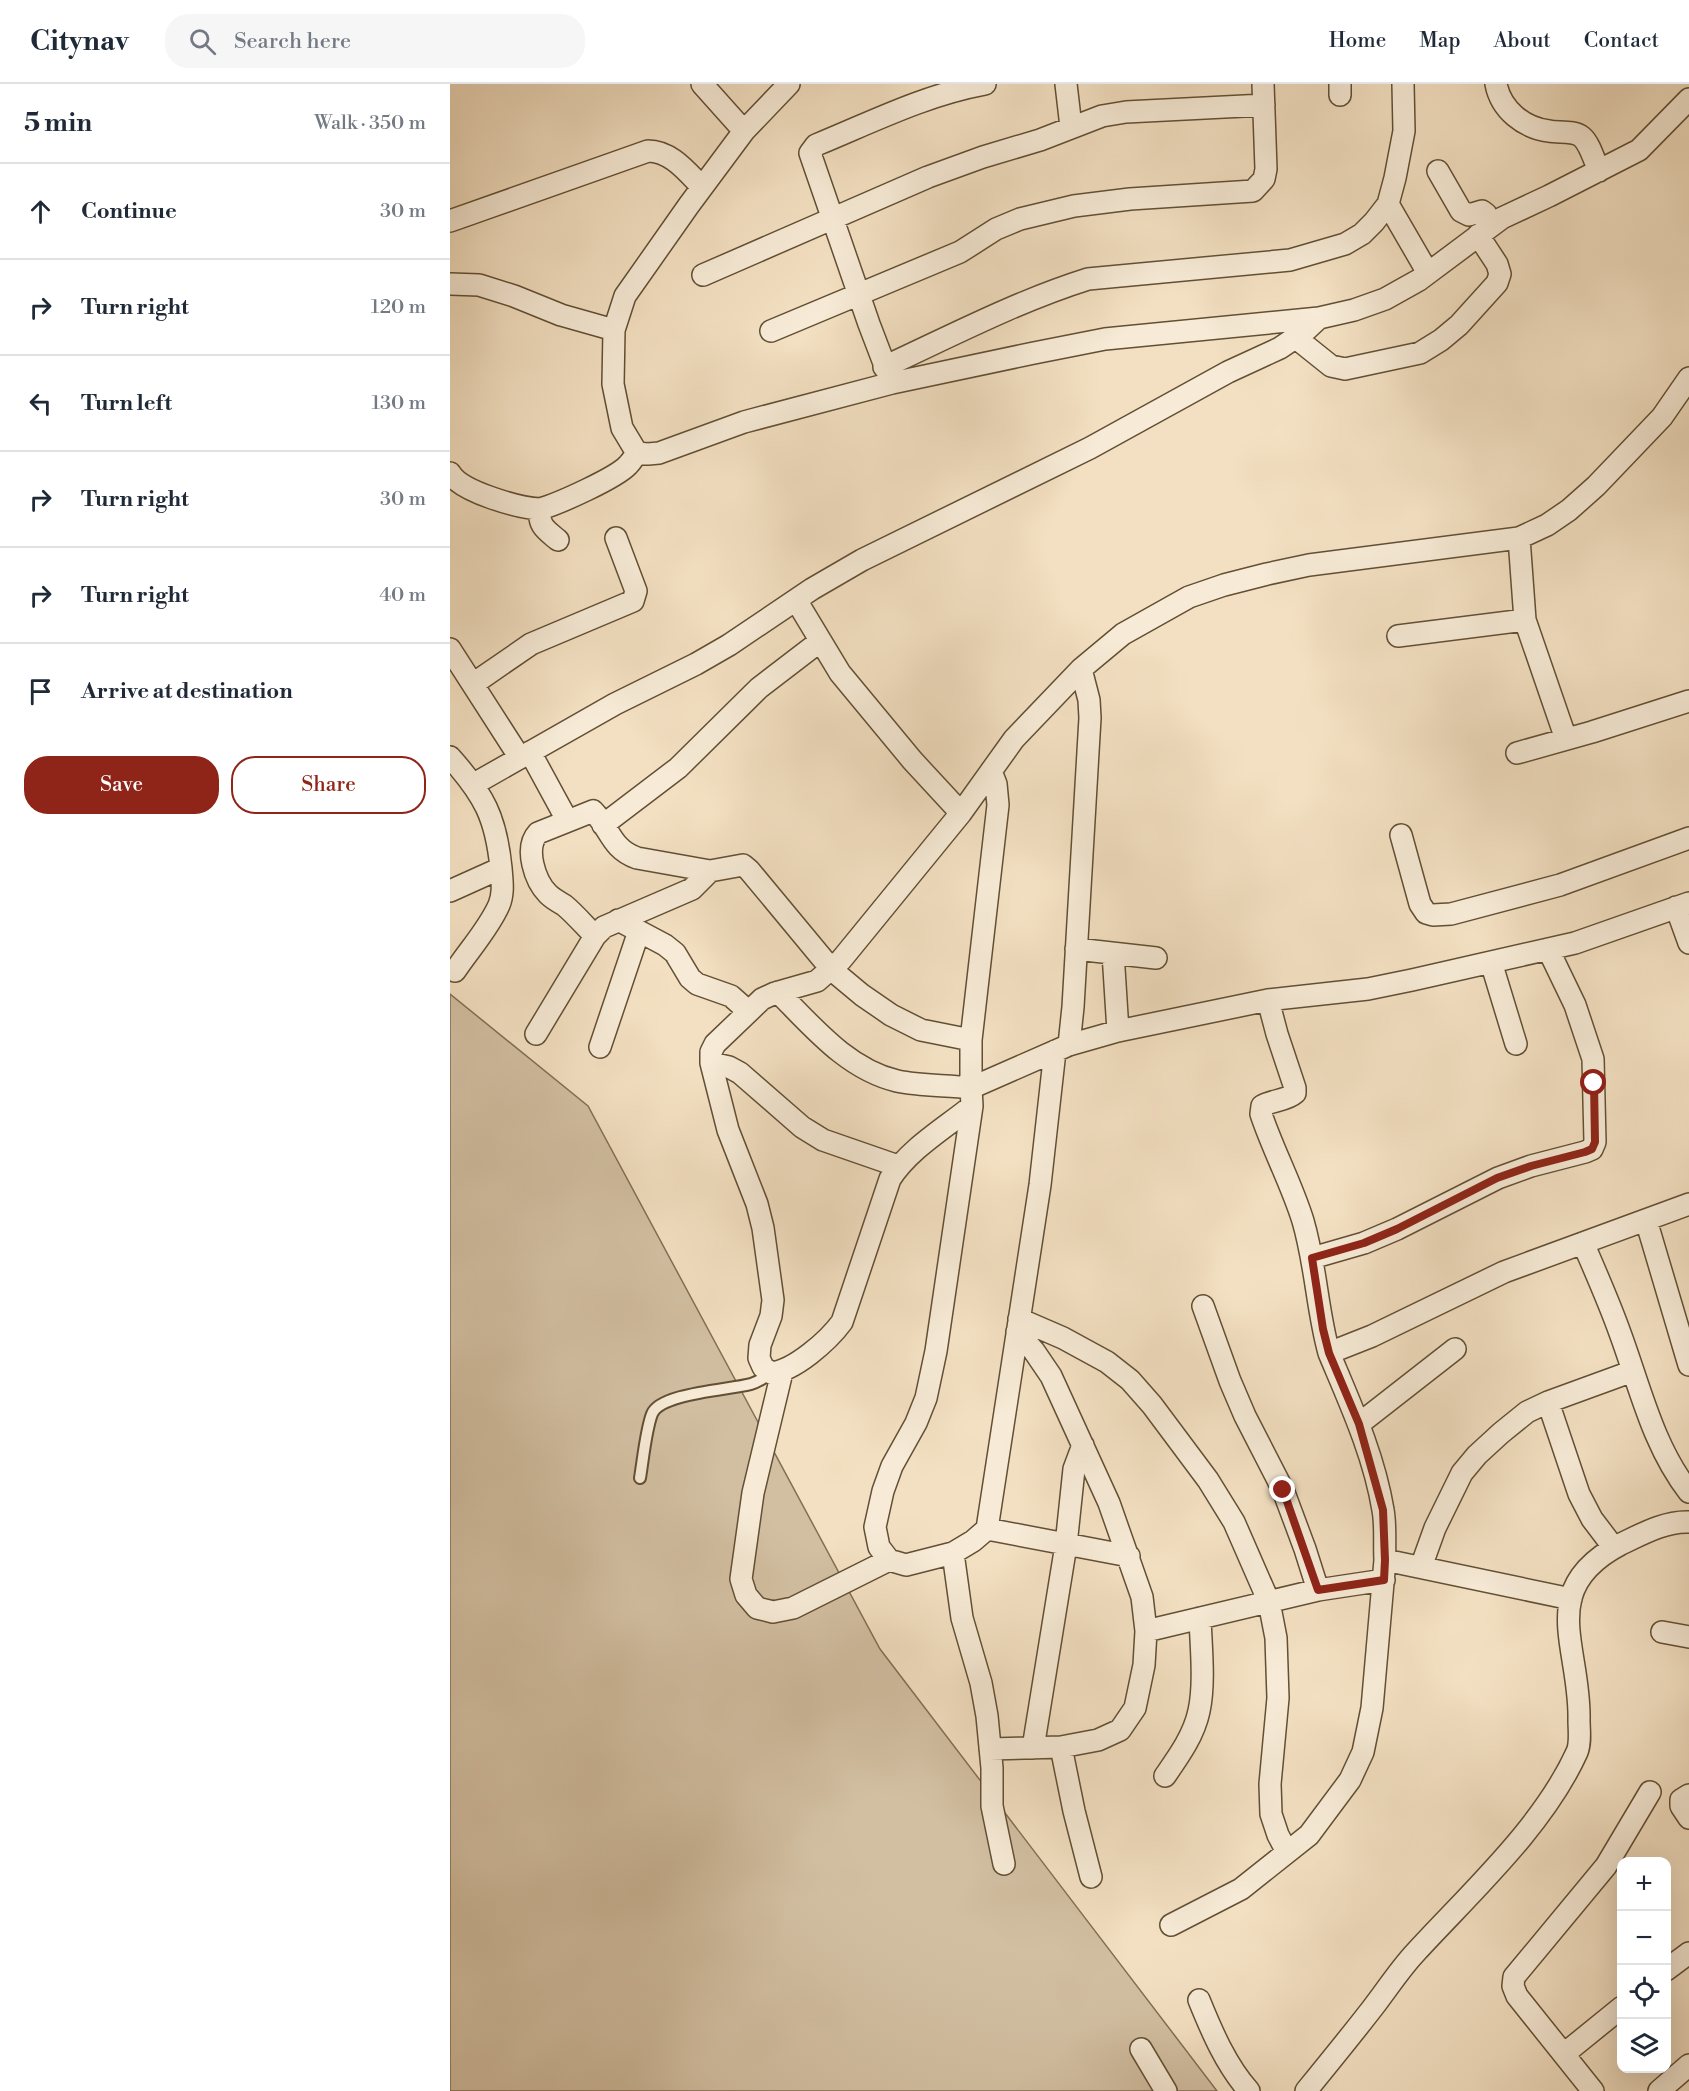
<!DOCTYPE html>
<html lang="en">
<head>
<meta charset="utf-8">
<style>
	body { margin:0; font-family:"Libre Bodoni",serif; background:#f6f6f7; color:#1f2937 }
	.controls { position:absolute; right:18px; bottom:18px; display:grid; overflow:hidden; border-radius:12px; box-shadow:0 6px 24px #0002 }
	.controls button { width:54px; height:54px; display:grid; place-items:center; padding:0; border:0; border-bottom:2px solid #e0e1e3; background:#fff; color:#1f2937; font:30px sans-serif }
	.stop { position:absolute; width:18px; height:18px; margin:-14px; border:4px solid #8f2418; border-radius:50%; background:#fff }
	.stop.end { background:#8f2418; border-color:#fff; box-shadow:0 2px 6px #0008 }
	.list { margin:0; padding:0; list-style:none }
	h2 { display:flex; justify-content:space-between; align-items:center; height:78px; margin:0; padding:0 24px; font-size:26px }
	h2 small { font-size:20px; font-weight:400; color:#747a83 }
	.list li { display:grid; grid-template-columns:39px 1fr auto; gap:18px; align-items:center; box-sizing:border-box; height:96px; padding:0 24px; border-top:2px solid #e0e1e3 }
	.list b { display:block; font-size:22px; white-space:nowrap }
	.list em { font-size:20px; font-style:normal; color:#747a83 }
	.actions { display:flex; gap:12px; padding:18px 24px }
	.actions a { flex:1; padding:14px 0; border:2px solid #8f2418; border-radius:24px; text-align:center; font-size:21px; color:#8f2418 }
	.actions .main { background:#8f2418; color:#fff }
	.icon { flex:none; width:33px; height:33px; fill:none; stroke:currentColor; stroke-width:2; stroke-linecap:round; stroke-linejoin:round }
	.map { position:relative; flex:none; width:1239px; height:2007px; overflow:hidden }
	header { display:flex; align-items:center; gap:36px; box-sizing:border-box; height:84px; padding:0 30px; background:#fff; border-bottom:2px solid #e0e1e3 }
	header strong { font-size:28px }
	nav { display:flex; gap:33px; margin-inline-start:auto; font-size:21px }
	.search { width:420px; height:54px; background:#f6f6f7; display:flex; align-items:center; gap:15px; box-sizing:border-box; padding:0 21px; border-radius:24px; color:#747a83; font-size:22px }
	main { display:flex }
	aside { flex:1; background:#fff }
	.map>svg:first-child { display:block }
	.green { fill:#d2bfa2; stroke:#826f54; stroke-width:1.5 }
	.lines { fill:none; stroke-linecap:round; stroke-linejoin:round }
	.lane-casing { stroke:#624f34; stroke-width:14 }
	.street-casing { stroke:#624f34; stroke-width:24 }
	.lane { stroke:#f7ebd7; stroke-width:10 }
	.street { stroke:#f7ebd7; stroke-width:21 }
	.route { stroke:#8f2418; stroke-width:8 }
</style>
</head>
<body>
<header>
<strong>Citynav</strong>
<div class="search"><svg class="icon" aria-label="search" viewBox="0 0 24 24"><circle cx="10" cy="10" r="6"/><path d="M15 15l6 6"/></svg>Search here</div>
<nav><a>Home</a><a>Map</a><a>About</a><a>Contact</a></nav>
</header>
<main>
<aside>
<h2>5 min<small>Walk · 350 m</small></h2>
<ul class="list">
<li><svg class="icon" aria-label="ahead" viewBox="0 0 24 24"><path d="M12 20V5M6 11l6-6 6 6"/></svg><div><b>Continue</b></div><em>30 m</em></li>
<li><svg class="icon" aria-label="right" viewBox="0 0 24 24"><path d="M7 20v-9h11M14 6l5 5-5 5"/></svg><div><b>Turn right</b></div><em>120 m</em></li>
<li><svg class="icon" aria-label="left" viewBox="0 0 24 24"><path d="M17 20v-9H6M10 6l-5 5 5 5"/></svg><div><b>Turn left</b></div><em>130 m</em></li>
<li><svg class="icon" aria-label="right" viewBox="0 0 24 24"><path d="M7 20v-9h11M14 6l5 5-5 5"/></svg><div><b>Turn right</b></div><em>30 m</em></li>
<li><svg class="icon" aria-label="right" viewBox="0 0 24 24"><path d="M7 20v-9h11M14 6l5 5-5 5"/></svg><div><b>Turn right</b></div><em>40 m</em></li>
<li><svg class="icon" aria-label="arrive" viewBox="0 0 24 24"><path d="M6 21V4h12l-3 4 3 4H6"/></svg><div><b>Arrive at destination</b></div></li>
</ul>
<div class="actions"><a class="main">Save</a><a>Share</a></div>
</aside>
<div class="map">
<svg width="1239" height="2007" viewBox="0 0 1239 2007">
	<rect width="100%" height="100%" fill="#f3e0c2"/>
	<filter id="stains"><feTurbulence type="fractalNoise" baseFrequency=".00333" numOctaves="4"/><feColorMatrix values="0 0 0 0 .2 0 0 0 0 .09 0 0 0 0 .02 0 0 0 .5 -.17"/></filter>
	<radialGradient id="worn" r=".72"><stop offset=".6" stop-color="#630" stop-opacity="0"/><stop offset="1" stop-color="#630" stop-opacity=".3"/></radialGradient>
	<path class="green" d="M0,910L138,1022L430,1565L767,2007H0Z"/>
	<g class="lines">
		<g class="lane-casing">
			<path id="lane" d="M190,1394C193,1376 196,1345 202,1330C210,1309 279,1306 301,1300C308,1298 314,1294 321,1289"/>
		</g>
		<g class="street-casing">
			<path id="street" d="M252,0L294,47
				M339,0L294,47L239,121L175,212L164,246L163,300L172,344L187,369L198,370L209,369L294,338L442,299L584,269L655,255L869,234L904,226L935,215L969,196L1052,134L1099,112L1189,66L1239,15
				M616,0L621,43
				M890,0V11
				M1046,0C1051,26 1074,44 1099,47C1109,49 1124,46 1132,53C1140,60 1144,76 1149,87
				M988,87L1011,127L1019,131L1032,127L1036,130L1042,141
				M938,120L978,189
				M0,137L198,67C221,67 237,88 252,103
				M253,191L478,93L533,73L590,56L652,32L676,28L814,21
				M0,200L29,201L64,212L111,231L164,246
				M321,247L510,168L546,145L570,135L624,122L680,115L803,107L814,95L816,85L813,0
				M846,254L881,282L895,285L970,269L991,256L1009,241L1047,199L1050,190L1047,180L1028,151
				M434,283C501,252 568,217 638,195L840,176L895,160L912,150L924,138L938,120L945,94L954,47L953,0
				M1239,294L1212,333L1146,402L1119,426L1097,441L1069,454L859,481L817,490L774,501L739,513L673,550L631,585L564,655L511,729L391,876L367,897L325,909L312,915L265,960L261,968V979L278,1046L307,1120L313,1144L323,1216L321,1232L310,1261L309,1274L313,1283L321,1289C344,1287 378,1257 392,1238L440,1095C459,1065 495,1044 522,1022L521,1004L619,961L668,947L818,916L918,905L962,896L1125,859L1239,819
				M440,295L419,240L360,69L366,61C422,38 475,11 535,0
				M0,389C11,408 69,424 90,425
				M1069,454L1075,536L1116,655
				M108,456C96,446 88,442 90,425C108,420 166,394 178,381C182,377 184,373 187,369
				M346,516L390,589L462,676L511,729
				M948,552L1075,536
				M0,565L70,674
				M23,600L81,560L183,517L186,507L166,454
				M80,668L117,736
				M1067,669L1142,648L1239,617
				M0,673C34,711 46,733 51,784C52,797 54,809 49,821C39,844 19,866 5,887
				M24,700L165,620L246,580L279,561L362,505L412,476L640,364L778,288L830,264L855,247L869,234
				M153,741L228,684L309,604L369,558
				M951,751L970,820L976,829L983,831L1001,830L1110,801L1239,754
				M0,807L51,784
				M1226,823L1239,859
				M168,836L215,861L225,869L240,894L247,900L281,912L298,927
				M145,852C135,842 125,830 114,821C109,818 103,815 98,810C85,797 74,764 88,749L143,727C160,744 161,765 187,774L260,787L293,781L299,786L382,886L412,911L441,931L471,946L521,956
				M626,865L706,874
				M663,869L668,947
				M1041,878L1066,960
				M328,908C363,943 397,985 447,997C470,1002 497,1001 521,1004V956L548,721L546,700L541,687
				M818,916L827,950L845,1004V1009C836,1017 822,1016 812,1022L811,1030C823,1066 842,1101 853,1137C866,1181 867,1226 879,1269
				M86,950L145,852L154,843L242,805L260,787
				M619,961L623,923L640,634L639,616L631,585
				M150,963L189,847
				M261,979L279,983L290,989L352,1043L373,1056L448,1082
				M522,1022L486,1267L476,1314L466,1339L442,1382L433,1407L425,1443L429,1463L439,1476L456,1481L503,1469L523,1457L537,1445L590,1101L605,967
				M1196,1136L1239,1281
				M1133,1159C1146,1189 1159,1218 1170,1249C1190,1303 1203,1362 1239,1408
				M862,1174L914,1159L947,1145L1048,1094L1081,1082L1135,1068L1142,1065L1145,1058L1143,975L1125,921L1098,865
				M753,1222L780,1297L795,1332L833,1406L855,1465L868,1506
				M569,1235L613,1254L657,1278L680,1296L702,1321L758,1396L784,1438L819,1518L826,1554L828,1614L820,1700L821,1730L828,1751L837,1768
				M332,1288L303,1409L291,1495L296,1511L307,1524L323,1528L343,1524L439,1476
				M1098,1318L1129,1410L1142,1435L1164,1464
				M909,1340L1005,1265
				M537,1445L679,1472
				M503,1469L512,1534L531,1599L537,1632L542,1684V1722L554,1780
				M971,1483L985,1444L1012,1389L1027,1371L1051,1349L1077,1328L1098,1318L1183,1287
				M1121,1515L935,1476C934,1460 936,1442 933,1426C924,1371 900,1319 879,1269L922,1252L1054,1188L1239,1120
				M696,1547L868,1506L934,1496
				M1212,1548L1239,1553
				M611,1663L624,1727L641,1793
				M583,1664L616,1461L624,1385L633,1361
				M540,1665L611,1663L648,1656L670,1646L685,1624L694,1581L696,1547L692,1513L659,1419L601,1292L584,1267L567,1248
				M715,1692C729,1672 744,1651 749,1627C755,1600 751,1562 750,1534
				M1239,1711L1231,1716V1722L1239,1734
				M721,1841L791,1805L859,1751L900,1696L913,1668L922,1624L935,1476
				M1216,1886L1239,1869
				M749,1916C762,1948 776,1981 799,2007
				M691,1965L716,2007
				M1114,1970L1172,1923
				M856,2007C878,1980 900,1953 921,1926C936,1907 949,1886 966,1868C1021,1808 1093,1743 1127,1668C1131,1659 1129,1646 1129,1636C1131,1563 1085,1505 1171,1460C1192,1450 1215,1437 1239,1438
				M1143,2007L1067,1912L1063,1902L1064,1893L1156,1782L1200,1708
				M1209,2007L1239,1981"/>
		</g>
		<use href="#lane" class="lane"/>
		<use href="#street" class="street"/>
	</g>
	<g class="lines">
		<path class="route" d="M833,1406L868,1506L934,1496L935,1476L933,1426L909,1340L879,1269L873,1245L862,1174L914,1159L947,1145L1047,1094L1081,1082L1135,1068L1142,1065L1145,1058L1144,999"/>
	</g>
	<rect width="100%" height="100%" filter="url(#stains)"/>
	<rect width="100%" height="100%" fill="url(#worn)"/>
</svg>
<div class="controls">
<button>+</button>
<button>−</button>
<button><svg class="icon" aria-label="locate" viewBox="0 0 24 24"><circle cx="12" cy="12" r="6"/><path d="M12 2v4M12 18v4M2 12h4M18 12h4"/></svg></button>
<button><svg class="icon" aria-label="layers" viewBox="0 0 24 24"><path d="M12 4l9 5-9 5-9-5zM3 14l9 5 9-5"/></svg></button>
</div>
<div class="stop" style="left:1144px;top:999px"></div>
<div class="stop end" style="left:833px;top:1406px"></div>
</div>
</main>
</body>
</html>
